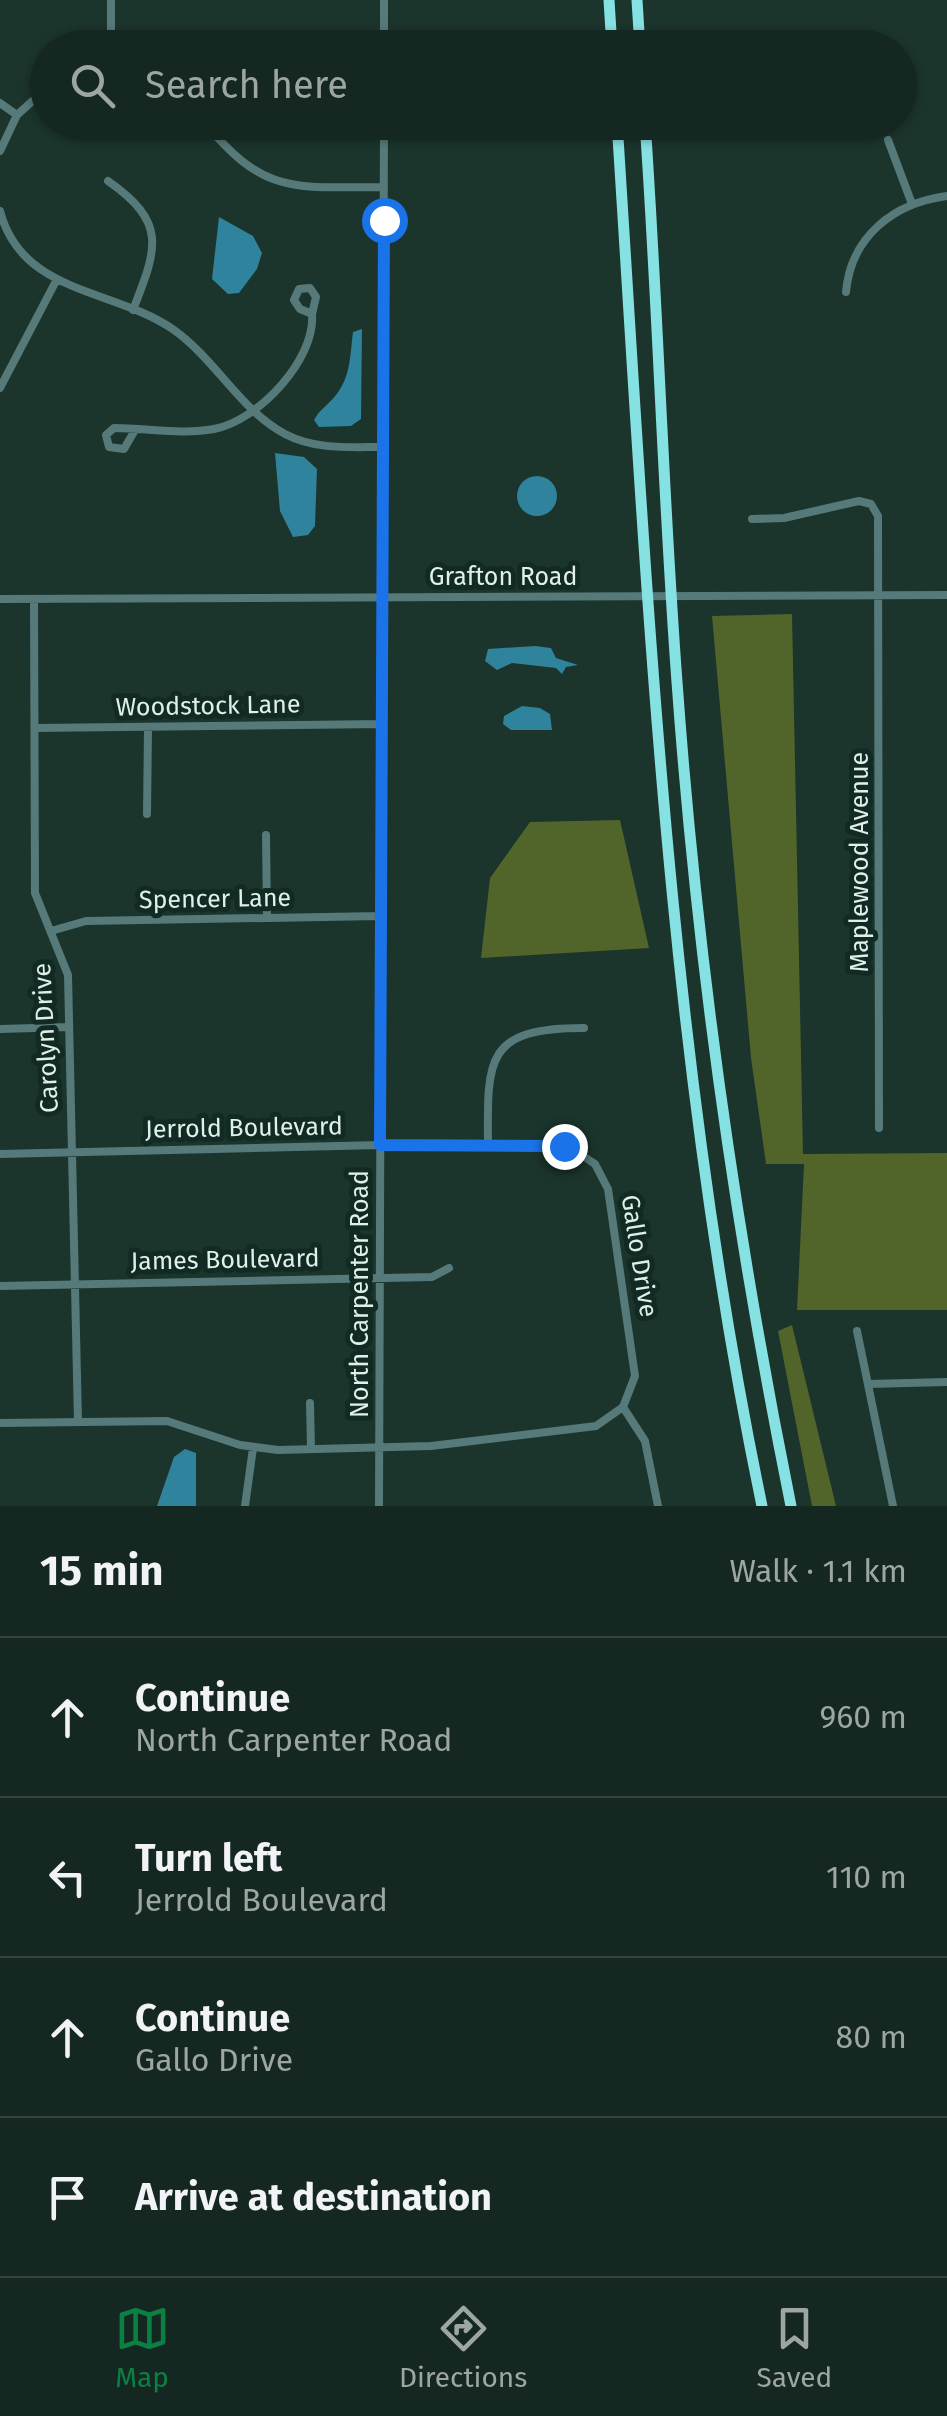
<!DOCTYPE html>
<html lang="en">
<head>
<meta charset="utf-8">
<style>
	body { margin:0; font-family:"Fira Sans",sans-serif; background:#1d2f2a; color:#f1f3f6 }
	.stop { position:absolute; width:30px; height:30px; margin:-22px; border:8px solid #1a73e8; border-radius:50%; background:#fff }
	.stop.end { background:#1a73e8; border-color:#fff; box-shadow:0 2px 10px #0008 }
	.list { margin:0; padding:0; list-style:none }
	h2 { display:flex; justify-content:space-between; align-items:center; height:130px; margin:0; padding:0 40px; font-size:42px }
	h2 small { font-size:32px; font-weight:400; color:#9da5a5 }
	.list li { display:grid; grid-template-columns:65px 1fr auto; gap:30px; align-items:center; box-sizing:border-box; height:160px; padding:0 40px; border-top:2px solid #33443f }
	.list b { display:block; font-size:38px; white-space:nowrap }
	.list p { margin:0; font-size:32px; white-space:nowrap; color:#9da5a5 }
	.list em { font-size:32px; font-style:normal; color:#9da5a5 }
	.icon { flex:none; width:55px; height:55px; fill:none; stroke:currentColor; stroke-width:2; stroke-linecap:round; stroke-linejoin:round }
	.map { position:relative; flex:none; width:947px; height:1506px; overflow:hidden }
	.search { position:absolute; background:#142721; box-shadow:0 2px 8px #0004; left:30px; right:30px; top:30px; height:110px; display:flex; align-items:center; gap:25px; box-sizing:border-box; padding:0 35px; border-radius:55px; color:#9da5a5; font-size:38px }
	.sheet { height:770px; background:#142721 }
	nav { display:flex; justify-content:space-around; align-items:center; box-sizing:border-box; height:140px; border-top:2px solid #33443f; background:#142721; font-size:28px; color:#9da5a5 }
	nav a { display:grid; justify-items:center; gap:5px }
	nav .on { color:#0b8043 }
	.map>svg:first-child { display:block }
	.forest { fill:#516429 }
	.water { fill:#2f839c }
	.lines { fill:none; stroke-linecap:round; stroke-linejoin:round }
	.minor { stroke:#56797a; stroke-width:8 }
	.highway { stroke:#86e1e3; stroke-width:11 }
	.route { stroke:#1a73e8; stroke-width:12 }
	.labels { text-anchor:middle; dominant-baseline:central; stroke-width:10; stroke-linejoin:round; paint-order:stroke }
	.street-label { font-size:25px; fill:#e1efea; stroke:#112a23 }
</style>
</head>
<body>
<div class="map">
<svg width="947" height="1506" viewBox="0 0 947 1506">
	<rect width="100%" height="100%" fill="#1b342c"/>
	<path class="forest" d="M792,614L803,1154L947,1153V1310H797L804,1164H766L751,1058L712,616Z
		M620,820L649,948L481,958L490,878L530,822Z
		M792,1325L836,1506H812L778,1331Z"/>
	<path class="water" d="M245,30L337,32L346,37L350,47H219L211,37Z
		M219,217L253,236L262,253L257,269L239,293L228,294L212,279Z
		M362,329L361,419L351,426L319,427L314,420C320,409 328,405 336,395C351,376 350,355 353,332Z
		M275,453L304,457L317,469L315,526L308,535L293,537L280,511Z
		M517 496a20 20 0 1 1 40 0a20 20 0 1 1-40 0Z
		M535,646L551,648L556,658L578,665L566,667L562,674L556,668L512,663L497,670L485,661L488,649Z
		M522,706L540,708L550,714L552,730H511L503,724L504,716Z
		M185,1449L196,1453V1506H157L174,1457Z"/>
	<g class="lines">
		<path class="minor" d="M384,0V48
			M111,48V0
			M0,103L17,115
			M204,122C265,196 294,187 384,187
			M888,140L912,204
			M0,151L17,115L48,87
			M108,181C168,223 157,248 133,310
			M0,211C22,295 114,288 174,330C216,360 240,410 285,434C315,450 350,447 383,447
			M310,288L316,297L312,314L300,309L294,300L299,289Z
			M846,292C851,236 894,203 947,196
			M0,388L56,281
			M135,430L124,449L109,447L106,435L114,428C147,428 182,435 214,429C258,421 316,359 312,314
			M752,519L784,518L859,501L871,504L878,516L879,1128
			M0,599L947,595
			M34,599L35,893L68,975L78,1421
			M35,728L382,724
			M147,814L148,728
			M266,835L267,918
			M51,931L86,921L380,916
			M0,1029L69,1027
			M488,1145C487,1058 486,1028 584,1028
			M0,1154L380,1145L571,1148L595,1164L608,1189L635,1376L623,1407L596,1426L431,1446L278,1450L240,1445L167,1421L0,1423
			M0,1286L432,1277L449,1268
			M857,1331L893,1506
			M868,1384L947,1382
			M310,1403L311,1449
			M623,1407L645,1441L658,1506
			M245,1506L253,1448
			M379,1506L384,122"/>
		<path class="highway" d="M609,0L612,48
			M637,0L640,48
			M617,122C647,586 667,1050 762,1506
			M645,122C658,309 663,496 677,682C697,959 736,1234 791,1506"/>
	</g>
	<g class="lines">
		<path class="route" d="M384,220L380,1145L564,1146"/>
	</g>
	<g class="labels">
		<g class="street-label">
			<text x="503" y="577">Grafton Road</text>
			<text transform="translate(208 706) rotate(-1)">Woodstock Lane</text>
			<text transform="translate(860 862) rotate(-90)">Maplewood Avenue</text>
			<text transform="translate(215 899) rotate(-1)">Spencer Lane</text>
			<text transform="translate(46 1038) rotate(-93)">Carolyn Drive</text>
			<text transform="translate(244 1128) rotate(-1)">Jerrold Boulevard</text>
			<text transform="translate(639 1256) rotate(81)">Gallo Drive</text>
			<text transform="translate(225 1260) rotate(-1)">James Boulevard</text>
			<text transform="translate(360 1294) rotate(-90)">North Carpenter Road</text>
		</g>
	</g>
</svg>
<div class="stop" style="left:384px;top:220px"></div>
<div class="stop end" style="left:564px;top:1146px"></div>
<div class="search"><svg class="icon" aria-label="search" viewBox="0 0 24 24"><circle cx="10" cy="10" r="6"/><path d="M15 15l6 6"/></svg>Search here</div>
</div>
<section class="sheet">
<h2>15 min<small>Walk · 1.1 km</small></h2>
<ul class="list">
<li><svg class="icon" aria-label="ahead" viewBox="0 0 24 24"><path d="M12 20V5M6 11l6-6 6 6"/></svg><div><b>Continue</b><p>North Carpenter Road</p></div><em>960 m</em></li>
<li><svg class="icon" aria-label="left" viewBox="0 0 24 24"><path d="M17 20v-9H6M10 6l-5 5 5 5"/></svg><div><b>Turn left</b><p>Jerrold Boulevard</p></div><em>110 m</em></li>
<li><svg class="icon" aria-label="ahead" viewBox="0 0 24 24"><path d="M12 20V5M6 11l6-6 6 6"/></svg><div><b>Continue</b><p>Gallo Drive</p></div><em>80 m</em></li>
<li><svg class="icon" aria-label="arrive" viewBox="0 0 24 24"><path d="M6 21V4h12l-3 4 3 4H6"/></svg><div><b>Arrive at destination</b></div></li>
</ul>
</section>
<nav>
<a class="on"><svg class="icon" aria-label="map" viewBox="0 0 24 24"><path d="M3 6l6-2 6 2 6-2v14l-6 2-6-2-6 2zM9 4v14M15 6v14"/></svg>Map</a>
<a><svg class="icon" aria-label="directions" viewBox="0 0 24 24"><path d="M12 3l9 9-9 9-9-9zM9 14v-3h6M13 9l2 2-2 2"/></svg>Directions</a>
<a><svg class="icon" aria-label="saved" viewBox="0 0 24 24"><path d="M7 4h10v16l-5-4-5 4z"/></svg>Saved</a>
</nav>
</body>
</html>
